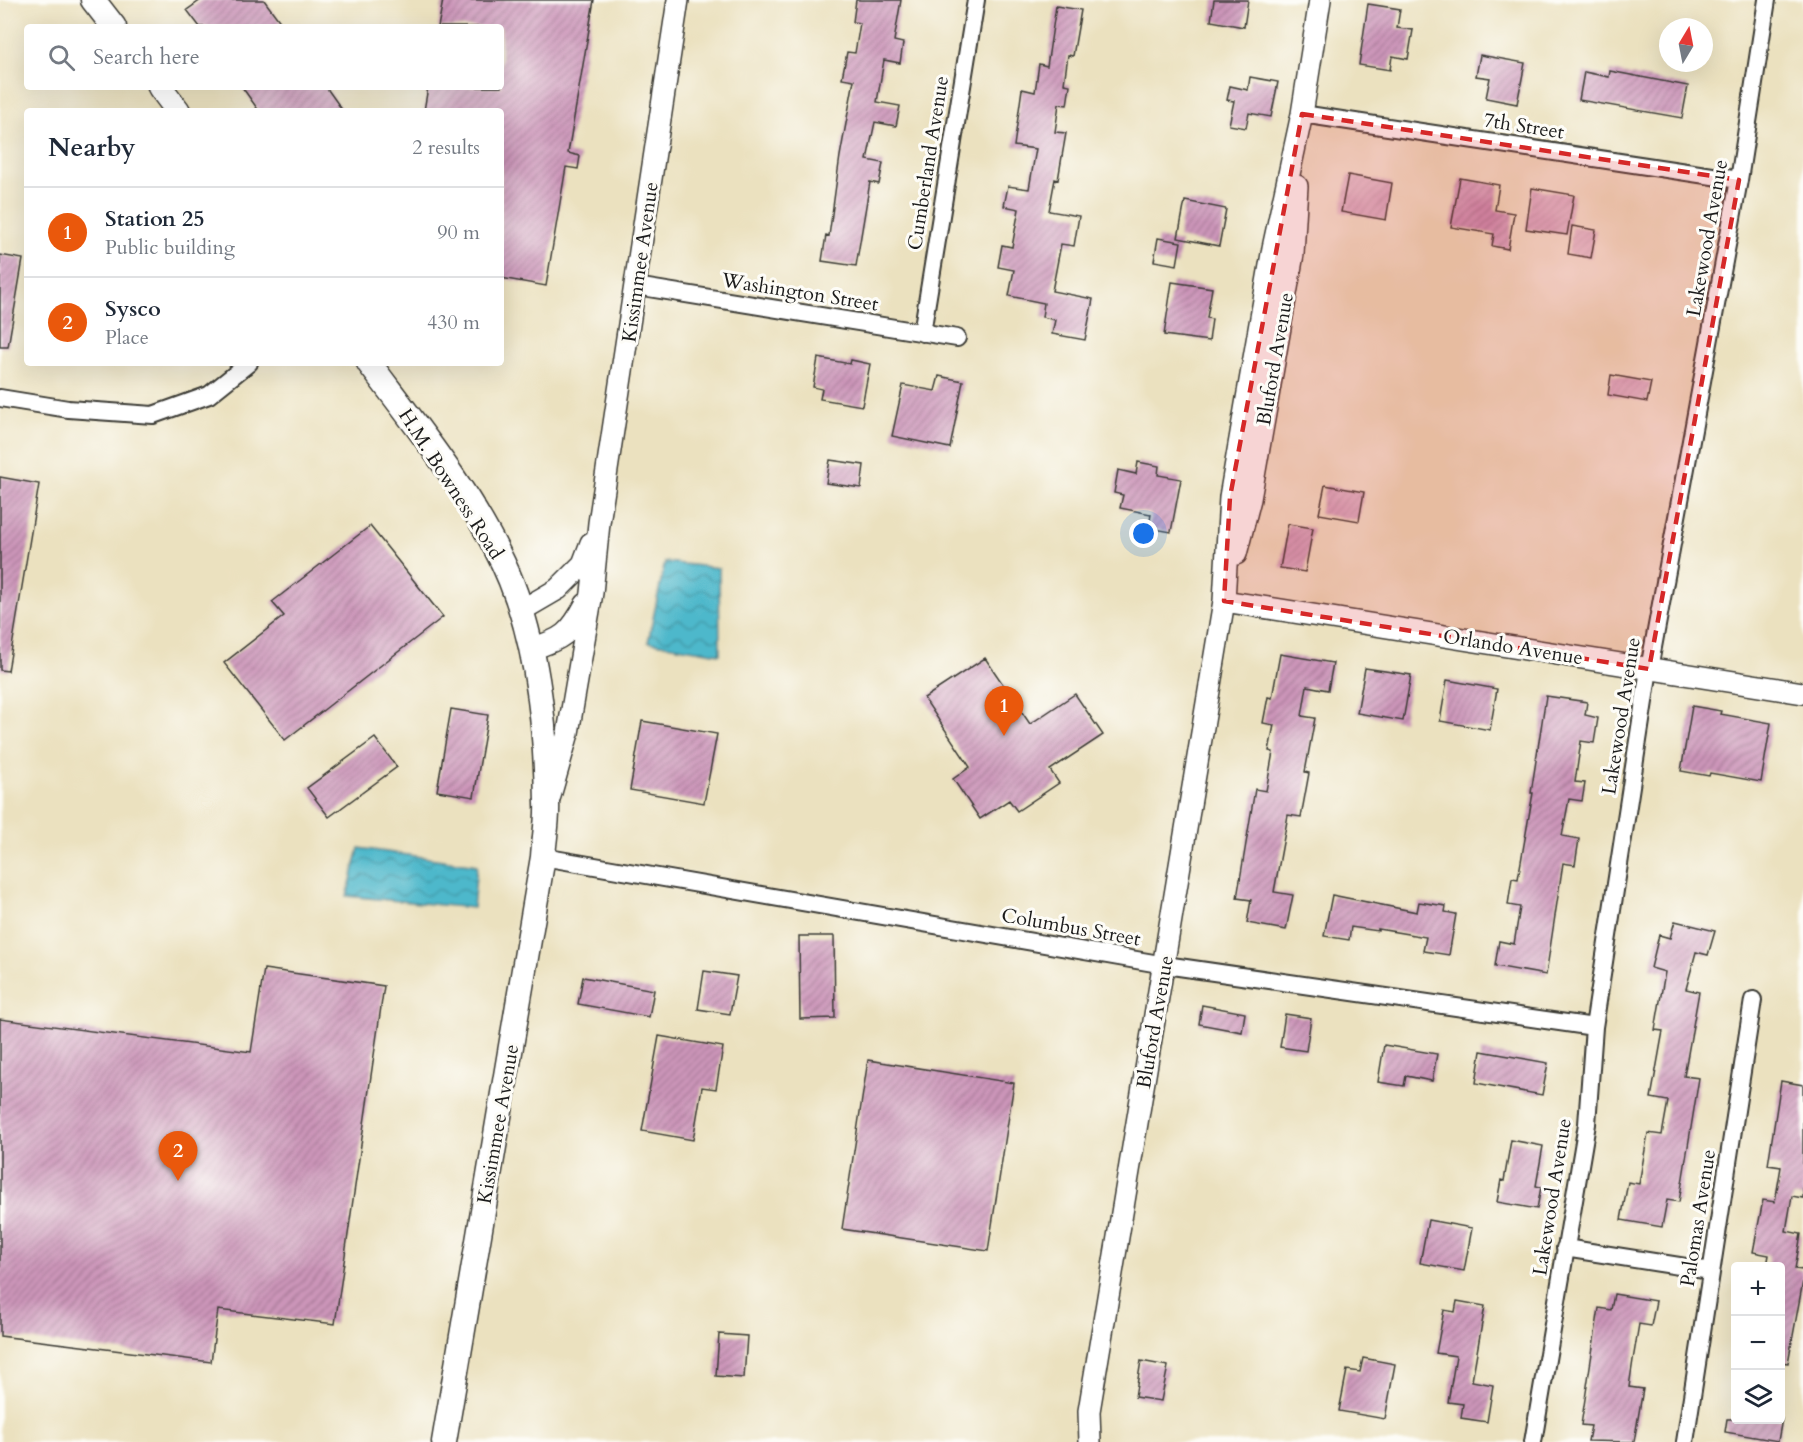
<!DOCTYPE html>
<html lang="en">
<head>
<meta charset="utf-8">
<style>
	body { margin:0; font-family:Cardo,serif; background:#f6f6f7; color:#1f2937 }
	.controls { position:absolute; right:18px; bottom:18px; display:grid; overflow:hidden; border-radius:6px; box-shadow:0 6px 24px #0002 }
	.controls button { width:54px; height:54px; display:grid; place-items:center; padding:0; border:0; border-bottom:2px solid #e0e1e3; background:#fff; color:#1f2937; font:30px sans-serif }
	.compass { position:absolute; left:1659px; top:18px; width:54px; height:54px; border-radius:50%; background:#fff; box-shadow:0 6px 24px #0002; rotate:10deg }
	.you { position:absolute; left:1144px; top:534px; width:21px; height:21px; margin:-15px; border:4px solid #fff; border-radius:50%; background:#1a73e8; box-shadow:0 0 0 9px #1a73e833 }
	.badge { display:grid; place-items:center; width:39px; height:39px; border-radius:50%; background:#ea580c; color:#fff; font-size:20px; font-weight:700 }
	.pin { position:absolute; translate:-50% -50px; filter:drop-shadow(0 2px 3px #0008) }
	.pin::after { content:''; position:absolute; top:32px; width:21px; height:18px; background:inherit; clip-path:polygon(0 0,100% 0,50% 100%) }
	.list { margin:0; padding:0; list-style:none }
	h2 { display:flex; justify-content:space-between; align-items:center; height:78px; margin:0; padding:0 24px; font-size:26px }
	h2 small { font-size:20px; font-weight:400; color:#747a83 }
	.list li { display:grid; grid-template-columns:39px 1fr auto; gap:18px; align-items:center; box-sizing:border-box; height:90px; padding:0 24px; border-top:2px solid #e0e1e3 }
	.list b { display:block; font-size:22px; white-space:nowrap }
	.list p { margin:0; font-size:20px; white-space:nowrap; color:#747a83 }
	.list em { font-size:20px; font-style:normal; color:#747a83 }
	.icon { flex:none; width:33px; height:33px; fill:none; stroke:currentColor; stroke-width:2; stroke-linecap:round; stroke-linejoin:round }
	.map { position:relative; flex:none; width:1803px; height:1442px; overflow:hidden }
	.search { position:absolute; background:#fff; box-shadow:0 6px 24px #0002; left:24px; top:24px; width:480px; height:66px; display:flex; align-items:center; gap:15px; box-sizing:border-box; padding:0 21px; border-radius:6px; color:#747a83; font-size:22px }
	.panel { position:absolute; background:#fff; box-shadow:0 6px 24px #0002; left:24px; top:108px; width:480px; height:258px; border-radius:6px }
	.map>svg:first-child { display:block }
	.water { fill:url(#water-waves); stroke:#356a74; stroke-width:1.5 }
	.building { fill:url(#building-hatch) }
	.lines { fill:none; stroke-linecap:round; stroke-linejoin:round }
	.minor-casing { stroke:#3b3a34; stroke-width:20 }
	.tertiary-casing { stroke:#3b3a34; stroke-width:24 }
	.secondary-casing { stroke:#3b3a34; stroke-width:27 }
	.minor { stroke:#fff; stroke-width:16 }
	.tertiary { stroke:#fff; stroke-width:21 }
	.secondary { stroke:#fff; stroke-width:24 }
	.marked { fill:#d62828; fill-opacity:0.2; stroke:#d62828; stroke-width:4.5; stroke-dasharray:12 8; stroke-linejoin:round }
	.labels { text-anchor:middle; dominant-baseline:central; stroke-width:6; stroke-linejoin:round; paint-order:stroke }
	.street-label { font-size:20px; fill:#1c1c1c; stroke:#fdfcf7 }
</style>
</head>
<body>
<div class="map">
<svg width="1803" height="1442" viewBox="0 0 1803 1442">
	<defs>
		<pattern id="water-waves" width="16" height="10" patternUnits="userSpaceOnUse" patternTransform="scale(1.5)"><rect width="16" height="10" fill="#4eb8cb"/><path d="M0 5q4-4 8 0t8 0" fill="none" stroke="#4095a4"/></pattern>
		<pattern id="building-hatch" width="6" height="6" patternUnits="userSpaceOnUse" patternTransform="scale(1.5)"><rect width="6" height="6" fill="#cc95b9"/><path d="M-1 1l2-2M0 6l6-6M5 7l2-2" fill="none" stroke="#a57996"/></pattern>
	</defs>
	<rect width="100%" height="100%" fill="#fdfcf7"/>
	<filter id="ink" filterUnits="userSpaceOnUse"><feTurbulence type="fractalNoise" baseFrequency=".0167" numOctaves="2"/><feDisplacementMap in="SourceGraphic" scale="12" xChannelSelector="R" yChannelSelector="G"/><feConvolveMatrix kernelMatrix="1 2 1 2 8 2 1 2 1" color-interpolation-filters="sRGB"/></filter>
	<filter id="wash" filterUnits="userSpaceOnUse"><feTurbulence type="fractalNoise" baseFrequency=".008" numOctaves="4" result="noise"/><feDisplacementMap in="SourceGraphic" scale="24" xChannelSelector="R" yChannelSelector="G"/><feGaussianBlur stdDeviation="1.35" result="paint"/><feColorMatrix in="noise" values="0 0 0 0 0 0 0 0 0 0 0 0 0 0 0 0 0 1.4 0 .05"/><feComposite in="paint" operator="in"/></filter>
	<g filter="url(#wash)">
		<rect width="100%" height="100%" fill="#ebe1bf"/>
		<path class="water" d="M665,562L719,568L720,654L648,642Z
			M359,848L477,865L473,908L347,896Z"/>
		<g id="blocks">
			<path class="building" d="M201,0H264L284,27H200L187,10Z
				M443,0H594L568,153L580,156L578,169L566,167L546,286L501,278V111H424L428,87H501V27H438Z
				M856,0H901L894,41L903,43L900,63L884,60L877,102L900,106L896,126L875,122L867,160L883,163L879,184L870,182L856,266L822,261L826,235L829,236L840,156L854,80L842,78L847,52L855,53L860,23L853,22Z
				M1214,0H1248L1244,27L1211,21Z
				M1368,4L1400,9L1397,28L1413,30L1408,59L1392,56L1390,70L1359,65Z
				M1056,6L1081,10L1073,56L1068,55L1064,84L1070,85L1067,105L1059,104L1055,132L1066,133L1058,180L1055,179L1049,211L1079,216L1074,246L1061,244L1052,291L1093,299L1085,340L1052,334L1055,320L1042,317L1044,303L1009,296L1014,270L998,267L1002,245L1012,247L1019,209L1004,206L1008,186L1029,189L1036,149L1014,146L1022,89L1035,92L1039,64L1047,66Z
				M1480,55L1525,63L1517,104L1486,98L1490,78L1476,76Z
				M1610,71L1688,86L1682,118L1579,100L1584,72L1609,77Z
				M1250,77L1278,82L1271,117L1249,113L1246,128L1229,125L1234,101L1227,100L1230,86L1248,90Z
				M242,87H326L343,111H259Z
				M1348,175L1392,183L1386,220L1341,212Z
				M1460,178L1499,185L1495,210L1514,213L1508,249L1492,246L1494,234L1451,227Z
				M1532,188L1574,195L1567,235L1526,229Z
				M1185,201L1226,209L1219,246L1178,238Z
				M1572,226L1596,230L1591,258L1568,254Z
				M1158,238L1181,242L1177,265L1154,261Z
				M0,255L23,259L8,347H0Z
				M1172,282L1212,288L1207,318L1212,319L1209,341L1164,335Z
				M818,358L850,364L851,360L870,364L862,406L820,399L822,389L813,387Z
				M1611,375L1651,382L1647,402L1608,395Z
				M939,376L963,381L950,448L892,436L903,385L935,391Z
				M830,460L864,465L861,488L826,483Z
				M1138,462L1159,466L1158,475L1181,479L1171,532L1149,528L1151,514L1120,508L1123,495L1114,493L1118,470L1136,474Z
				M0,477L39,484L8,671L0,670Z
				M1325,485L1364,492L1359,521L1319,514Z
				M1288,524L1313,528L1305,572L1280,568Z
				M370,526L443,617L285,740L224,663L284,616L272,602Z
				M1280,654L1333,663L1328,690L1307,686L1302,716L1315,718L1305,772L1309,773L1301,817L1288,815L1274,892L1293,895L1286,930L1247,923L1251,900L1237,898L1255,789L1266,791L1273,752L1269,751L1274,725L1263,723L1268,697L1272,698Z
				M985,658L1030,724L1075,694L1103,735L1050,770L1059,783L1017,811L1009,800L980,819L953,779L970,767L924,698Z
				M1365,668L1411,675L1403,721L1357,713Z
				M1447,680L1497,689L1490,730L1440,721Z
				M1546,696L1587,702L1585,715L1598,718L1594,743L1581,741L1575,782L1585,783L1582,801L1569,799L1562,836L1579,839L1575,865L1563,863L1546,975L1495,966L1499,941L1514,944L1520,907L1508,905L1512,878L1518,879L1533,793H1531Z
				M1692,706L1721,711L1720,714L1771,723L1761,782L1710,773L1709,776L1681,771Z
				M451,709L488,715L474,797L437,791Z
				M642,721L717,734L704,803L630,790Z
				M375,738L397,767L329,817L307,788Z
				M1332,895L1417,912L1419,902L1446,906L1445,912L1456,914L1449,955L1423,951L1426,937L1378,929V931L1351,927L1349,940L1324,936Z
				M1675,921L1715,931L1708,955L1696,952L1686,989L1699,992L1684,1076L1699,1078L1679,1202L1667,1200L1662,1227L1621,1220L1628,1182L1639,1184L1648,1133L1662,1135L1668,1101L1651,1098L1663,1031L1655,1030L1665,972L1651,968L1659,935L1670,938Z
				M799,936H834L835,1018L800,1019Z
				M264,969L384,986L335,1324L218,1310L211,1362L0,1336V1019L251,1052Z
				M704,971L737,976L730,1014L698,1009Z
				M583,977L654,990L649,1017L578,1004Z
				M1202,1005L1245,1013L1242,1032L1199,1024Z
				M1285,1014L1311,1018L1306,1051L1280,1047Z
				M659,1036L723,1047L716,1089L702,1087L693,1140L642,1131Z
				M1384,1045L1437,1054L1432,1081L1406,1076L1404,1086L1378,1082Z
				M1481,1051L1548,1063L1542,1095L1476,1083Z
				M868,1060L1014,1083L988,1251L842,1229Z
				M1781,1081L1803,1085V1198L1792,1196L1786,1231L1801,1234L1795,1269L1803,1270V1281L1788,1363L1780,1362V1266H1767L1769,1255L1753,1252L1763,1200L1775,1202L1781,1167L1768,1165Z
				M1511,1140L1543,1146L1536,1186L1541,1187L1537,1209L1497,1202L1501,1180L1504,1181Z
				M1428,1220L1472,1228L1464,1271L1420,1263Z
				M1614,1294L1656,1301L1651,1326L1639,1324L1633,1360L1629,1387L1643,1389L1634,1442L1588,1441L1591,1426L1581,1425L1599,1308L1611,1310Z
				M1457,1301L1485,1306L1472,1381L1493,1385L1487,1422L1461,1418L1463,1404L1448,1402L1456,1356L1436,1353L1444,1310L1455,1312Z
				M719,1334L747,1336L744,1378L716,1376Z
				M1363,1358L1395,1364L1385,1419L1339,1411L1347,1370L1360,1372Z
				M1141,1361L1168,1366L1161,1401L1135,1397Z
				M1727,1419H1782L1778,1441L1725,1432Z"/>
		</g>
	</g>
	<g filter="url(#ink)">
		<use href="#blocks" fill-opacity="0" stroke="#3b3a34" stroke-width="1.5"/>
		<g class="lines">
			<g class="minor-casing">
				<path id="minor" d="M1302,114L1739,180
					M636,286L957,338
					M922,333L976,0
					M0,398L68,409L153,415L209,395L249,363
					M543,857L1165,965L1594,1027
					M1565,1248L1711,1271
					M1533,1442L1587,1124L1594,1027L1649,669L1739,180L1767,0
					M1685,1442L1753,1000"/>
			</g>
			<g class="tertiary-casing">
				<path id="tertiary" d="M1236,554L1250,499L1293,254L1297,186
					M1224,601L1803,693
					M522,610L558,589L583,564L591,543
					M531,649C563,639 570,634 586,604
					M550,796L568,733L592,593L599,523L678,0
					M1090,1442L1089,1411L1224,601L1230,497L1273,248L1302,114L1320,0"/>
			</g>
			<g class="secondary-casing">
				<path id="secondary" d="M93,0L114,27
					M160,87L178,111
					M369,363C417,427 469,491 503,563C537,635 546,724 547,803C548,821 544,839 543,857L444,1442"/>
			</g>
			<use href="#minor" class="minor"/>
			<use href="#tertiary" class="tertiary"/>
			<use href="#secondary" class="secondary"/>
		</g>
	</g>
	<path class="marked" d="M1302,114L1739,180L1649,669L1224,601L1230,497Z"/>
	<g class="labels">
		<g class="street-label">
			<text transform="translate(1524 126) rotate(9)">7th Street</text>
			<text transform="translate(928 163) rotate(-81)">Cumberland Avenue</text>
			<text transform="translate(1707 238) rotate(-80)">Lakewood Avenue</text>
			<text transform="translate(640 262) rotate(-82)">Kissimmee Avenue</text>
			<text transform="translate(800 292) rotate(9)">Washington Street</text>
			<text transform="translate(1275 359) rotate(-80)">Bluford Avenue</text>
			<text transform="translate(451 484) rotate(57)">H.M. Bowness Road</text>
			<text transform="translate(1513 647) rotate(9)">Orlando Avenue</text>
			<text transform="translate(1621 716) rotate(-81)">Lakewood Avenue</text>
			<text transform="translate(1071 927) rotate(10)">Columbus Street</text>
			<text transform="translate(1155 1022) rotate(-80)">Bluford Avenue</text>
			<text transform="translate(498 1124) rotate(-80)">Kissimmee Avenue</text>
			<text transform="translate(1552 1197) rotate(-81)">Lakewood Avenue</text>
			<text transform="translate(1698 1218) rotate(-81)">Palomas Avenue</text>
		</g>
	</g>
</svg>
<div class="controls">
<button>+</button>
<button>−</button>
<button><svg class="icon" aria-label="layers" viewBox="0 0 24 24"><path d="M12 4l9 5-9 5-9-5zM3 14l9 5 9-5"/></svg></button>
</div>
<svg class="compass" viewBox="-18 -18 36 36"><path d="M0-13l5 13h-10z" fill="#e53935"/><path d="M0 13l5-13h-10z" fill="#747a83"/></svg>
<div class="you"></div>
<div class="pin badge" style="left:1004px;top:736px">1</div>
<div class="pin badge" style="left:178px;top:1181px">2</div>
<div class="search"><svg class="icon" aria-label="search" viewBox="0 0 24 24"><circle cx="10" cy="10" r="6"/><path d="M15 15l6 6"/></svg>Search here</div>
<section class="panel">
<h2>Nearby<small>2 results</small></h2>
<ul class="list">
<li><span class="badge">1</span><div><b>Station 25</b><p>Public building</p></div><em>90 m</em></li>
<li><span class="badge">2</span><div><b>Sysco</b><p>Place</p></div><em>430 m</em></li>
</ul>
</section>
</div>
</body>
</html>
